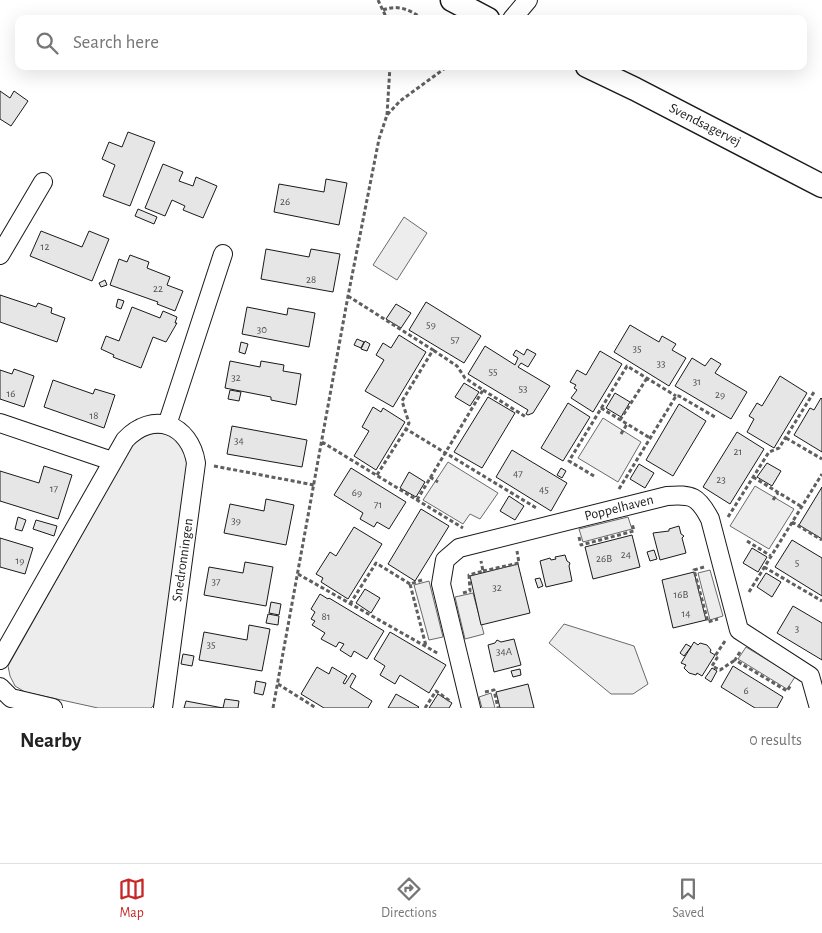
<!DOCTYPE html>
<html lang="en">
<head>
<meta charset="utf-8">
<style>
	body { margin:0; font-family:"Alegreya Sans",sans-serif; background:#f2f2f2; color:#222 }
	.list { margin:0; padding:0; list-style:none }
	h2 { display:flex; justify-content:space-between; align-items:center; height:65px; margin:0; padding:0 20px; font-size:21px }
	h2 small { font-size:16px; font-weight:400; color:#767676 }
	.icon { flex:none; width:28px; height:28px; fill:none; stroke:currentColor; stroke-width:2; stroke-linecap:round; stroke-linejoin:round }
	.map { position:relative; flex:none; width:822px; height:708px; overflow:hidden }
	.search { position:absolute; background:#fff; box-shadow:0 5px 20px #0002; left:15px; right:15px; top:15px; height:55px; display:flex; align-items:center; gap:12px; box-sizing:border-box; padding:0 18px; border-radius:10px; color:#767676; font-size:19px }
	.sheet { height:155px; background:#fff }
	nav { display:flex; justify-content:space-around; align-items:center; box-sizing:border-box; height:70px; border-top:1px solid #e0e0e0; background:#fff; font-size:14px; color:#767676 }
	nav a { display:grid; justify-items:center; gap:2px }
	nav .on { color:#c62828 }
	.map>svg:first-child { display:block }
	.built { fill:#ededed; stroke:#6a6a6a }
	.building { fill:#e6e6e6; stroke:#1a1a1a }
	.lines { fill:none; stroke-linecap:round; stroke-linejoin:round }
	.minor-casing { stroke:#1a1a1a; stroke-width:20 }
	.tertiary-casing { stroke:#1a1a1a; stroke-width:25 }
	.path { stroke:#5f5f5f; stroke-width:3; stroke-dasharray:4 2.5; stroke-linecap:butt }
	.minor { stroke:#fff; stroke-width:18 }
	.tertiary { stroke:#fff; stroke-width:22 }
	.labels { text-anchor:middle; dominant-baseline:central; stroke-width:4; stroke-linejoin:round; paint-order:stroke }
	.number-label { font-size:11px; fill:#4d4d4d }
	.street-label { font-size:14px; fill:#1a1a1a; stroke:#fff }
</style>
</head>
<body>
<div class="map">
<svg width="822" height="708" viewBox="0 0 822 708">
	<rect width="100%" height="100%" fill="#fff"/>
	<path class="built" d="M404,217L427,233L397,280L373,265Z
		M603,418L641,442L618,482L578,458Z
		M151,433H163L173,437L186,452L188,464L156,699L153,706L151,708H98L25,692L15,686L10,676L8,666L130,449L139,437Z
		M448,462L498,493L480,519L470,514L463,524L423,500Z
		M755,486L794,509L769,549L730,526Z
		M628,517L632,529L583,542L579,529Z
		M710,570L723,616L710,620L698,573Z
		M429,581L443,637L429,640L414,585Z
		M473,593L484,634L465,639L455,597Z
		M564,624L634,646L648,684L633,694H611L549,643Z
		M746,647L795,677L787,689L738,659Z
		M491,693L495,708H482L479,697Z"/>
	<path class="building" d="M0,91L10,98L14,91L28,101L11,126L0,119Z
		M128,132L155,142L130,206L103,196L115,165L102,159L109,142L122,147Z
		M163,164L183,172L179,181L193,186L196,177L217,186L203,218L183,210L185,206L172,200L165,216L145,208Z
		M326,179L347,183L339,225L274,212L279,184L324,192Z
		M138,209L157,217L154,224L135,216Z
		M41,231L82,247L89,231L109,239L92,281L30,256Z
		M266,249L309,257L311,249L340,254L333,292L261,279Z
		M130,255L149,262L147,268L170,277L167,285L183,291L175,311L157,304L158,302L110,285L119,259L127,262Z
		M105,280L107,285L101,287L99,283Z
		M0,295L36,307L38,303L52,308L51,313L65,318L57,342L0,322Z
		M118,299L124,301L121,309L116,307Z
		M426,302L481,336L464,363L409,330Z
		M396,304L411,313L401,328L386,319Z
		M132,307L160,318L163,311L177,317L175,323H177L166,342L153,337L141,368L113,357L114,355L101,349L106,336L119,341Z
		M247,307L287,315L288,308L315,313L309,347L242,334Z
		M630,325L659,342L662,336L676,344L672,350L686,358L669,386L614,352Z
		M399,335L426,352L393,407L365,391L384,360L376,355L383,343L391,348Z
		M357,339L364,342L361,348L354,345Z
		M365,341L370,344L367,351L361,349Z
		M241,342L248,344L245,354L239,352Z
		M485,346L515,365L518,358L513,355L516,350L524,355L527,349L536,354L528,367L521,363L518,367L550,386L533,413L528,415L526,414L528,410L468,374Z
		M600,351L622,364L593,412L571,398L577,390L574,388L576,385L570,382L577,370L586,375Z
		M692,358L705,366L711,358L721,364L715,373L747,392L731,419L675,386Z
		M230,361L260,367L261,361L284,365L283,371L301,374L296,405L271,400V397L225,388Z
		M14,369L34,376L24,407L0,399V370L12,374Z
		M780,376L807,393L774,448L747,432L754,419L749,416L757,403L762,406Z
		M53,380L93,394L95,389L115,395L104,428L44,407Z
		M464,383L479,392L470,406L455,397Z
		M230,390L241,392L239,401L228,399Z
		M615,393L630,402L621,417L606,408Z
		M488,397L515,413L482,468L454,452Z
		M821,398L822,399V452L794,435L810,408L814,410Z
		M568,403L590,417L563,461L541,448Z
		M679,404L706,421L673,476L646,460Z
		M373,407L381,412L383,408L405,422L376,470L354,456L369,431L362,427Z
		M232,426L307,440L302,467L227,454Z
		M737,432L764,449L730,504L703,487Z
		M512,450L567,483L551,511L496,477Z
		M767,463L781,471L772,486L757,477Z
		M639,464L654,473L645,488L630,479Z
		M44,466L72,475L58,519L0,501V471L39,483Z
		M351,468L406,502L389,529L377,522L374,527L360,519L363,513L334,495Z
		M561,468L566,471L562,478L557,475Z
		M409,472L425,482L416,497L400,488Z
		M822,487V539L799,525Z
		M509,496L524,506L515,520L500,511Z
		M266,499L294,505L286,545L224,533L230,504L264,511Z
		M421,509L449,526L415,581L388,564Z
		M18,517L26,520L22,531L15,529Z
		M36,520L57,526L54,536L33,529Z
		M679,526L681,534L684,536L682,538L686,553L660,560L653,533L669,531V529Z
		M354,527L382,544L348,599L321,582L323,578L316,574L330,552L336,556Z
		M632,535L640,567L593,579L585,547Z
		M0,538L33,548L25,574L0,567Z
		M792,540L822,558V596L775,567Z
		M752,548L767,557L758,572L743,563Z
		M654,550L657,559L650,561L647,552Z
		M565,555L567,561L570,563L569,566L572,581L546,587L540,561L550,558L551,560L556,559L555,557Z
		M245,562L273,567L266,606L204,595L209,567L243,573Z
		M518,564L530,613L481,625L470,576Z
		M694,572L706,620L673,628L662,580Z
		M766,573L781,582L772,597L757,587Z
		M540,578L543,586L538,588L535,579Z
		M365,589L380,598L371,613L356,603Z
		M320,594L328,599L329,598L384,631L367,659L354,651L351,657L340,650L344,644L339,642L336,647L321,639L325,633L312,625L315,621L311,619L315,612L311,609Z
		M271,602L281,604L279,615L269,613Z
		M793,606L822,623V660L777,633Z
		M268,614L279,616L278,625L266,623Z
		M249,625L270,629L262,671L199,660L204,632L247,640Z
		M390,632L446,665L429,693L400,675L395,684L380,675L385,666L374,659Z
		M514,639L521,665L494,672L488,645L495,643L497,640L501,642Z
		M694,642L698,645L700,643L707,645L711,650L710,652L715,655L702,676L697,673L696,675L689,673L684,668L686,665L681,663Z
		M686,644L691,647L684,656L680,653Z
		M183,654L194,656L192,666L181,664Z
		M733,666L783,697L777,708H755L721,687Z
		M317,667L329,674L332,667L347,676L343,683L345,684L352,673L356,676L350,687L372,701L368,708H324L301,694Z
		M712,668L717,671L711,682L705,678Z
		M520,669L521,675L513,677L511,671Z
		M256,681L266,683L263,695L254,693Z
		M528,684L534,708H500L496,692Z
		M396,694L419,707L418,708H388Z
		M438,694L452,703L449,708H429Z
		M225,699L239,701L238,708H184L186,701L223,708Z"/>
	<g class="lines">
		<g class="minor-casing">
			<path id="minor" d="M512,19L528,0
				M0,255L43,182
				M0,423L112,461
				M167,425L223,254
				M0,660L125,440C153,410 190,424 196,463L163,708
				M0,687L11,698L53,708
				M471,708L441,584L445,560L459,548L667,496C692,494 698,496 710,519L739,630L810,676L819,708"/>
		</g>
		<g class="tertiary-casing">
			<path id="tertiary" d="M452,0L488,19
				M587,66L635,89L822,186"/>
		</g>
		<path class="path" d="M378,0L387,19
			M383,10C399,4 410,10 423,19
			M387,115L390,66
			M348,296L433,350L402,401L409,423L406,429L538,509
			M483,390L526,417
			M601,408L650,438
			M620,420L647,378
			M621,434L627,424
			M786,438L822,459
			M322,442L463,528
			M214,466L314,485
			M377,475L406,429
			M594,476L569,461L627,366L676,396
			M430,477L438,482
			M753,477L802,507
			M619,489L676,396H679L715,417
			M417,500L483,390L465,378L457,366L433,350
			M773,500L778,493
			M728,517L769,452L779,448L814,392
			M792,522L822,540
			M579,537L581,545L634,531L632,523
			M747,541L771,556
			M704,567L694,570L708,622L718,619
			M764,567L822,601
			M483,571L519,563L517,551
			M298,574L439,654
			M422,580L410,584L426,646
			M749,592L822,474
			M463,593L470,591L469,575L483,571L481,561
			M350,604L376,563L410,584
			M725,641L715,656L717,658L712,666L720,670L735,660
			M740,652L735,660L787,691L791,685
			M278,684L316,708
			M485,692L494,690L498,708
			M273,708L348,296L379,139L387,115L400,101L448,66
			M425,708L436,691L450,701"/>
		<use href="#minor" class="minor"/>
		<use href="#tertiary" class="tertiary"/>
	</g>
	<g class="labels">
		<g class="number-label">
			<text x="285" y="201">26</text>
			<text x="45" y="246">12</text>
			<text x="311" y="279">28</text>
			<text x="158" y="288">22</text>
			<text x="431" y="324">59</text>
			<text x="262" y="329">30</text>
			<text x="455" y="339">57</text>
			<text x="637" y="348">35</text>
			<text x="661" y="363">33</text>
			<text x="493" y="371">55</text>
			<text x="236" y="377">32</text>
			<text x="697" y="381">31</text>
			<text x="523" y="388">53</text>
			<text x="11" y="393">16</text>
			<text x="720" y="394">29</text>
			<text x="94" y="415">18</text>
			<text x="239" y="440">34</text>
			<text x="738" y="451">21</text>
			<text x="518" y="473">47</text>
			<text x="721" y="479">23</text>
			<text x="54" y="488">17</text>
			<text x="544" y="489">45</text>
			<text x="357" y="492">69</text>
			<text x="378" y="504">71</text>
			<text x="236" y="520">39</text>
			<text x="626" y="554">24</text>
			<text x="604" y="558">26B</text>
			<text x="20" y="560">19</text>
			<text x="797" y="562">5</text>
			<text x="216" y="581">37</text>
			<text x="497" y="587">32</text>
			<text x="681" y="594">16B</text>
			<text x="686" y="613">14</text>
			<text x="326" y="616">81</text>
			<text x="797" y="628">3</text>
			<text x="211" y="644">35</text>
			<text x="504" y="651">34A</text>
			<text x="746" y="690">6</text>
		</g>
		<g class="street-label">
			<text transform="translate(705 125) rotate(27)">Svendsagervej</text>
			<text transform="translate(619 508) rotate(-14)">Poppelhaven</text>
			<text transform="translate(183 560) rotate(-82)">Snedronningen</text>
		</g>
	</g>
</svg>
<div class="search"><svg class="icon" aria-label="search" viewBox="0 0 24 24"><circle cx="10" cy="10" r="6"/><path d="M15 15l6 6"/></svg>Search here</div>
</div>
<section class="sheet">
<h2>Nearby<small>0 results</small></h2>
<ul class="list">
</ul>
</section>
<nav>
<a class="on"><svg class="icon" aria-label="map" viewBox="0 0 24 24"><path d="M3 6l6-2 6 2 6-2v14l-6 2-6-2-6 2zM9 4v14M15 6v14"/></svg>Map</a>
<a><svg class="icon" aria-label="directions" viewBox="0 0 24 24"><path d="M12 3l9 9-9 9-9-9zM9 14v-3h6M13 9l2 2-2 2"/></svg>Directions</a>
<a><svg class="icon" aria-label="saved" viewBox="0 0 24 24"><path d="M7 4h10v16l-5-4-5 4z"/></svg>Saved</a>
</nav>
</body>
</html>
